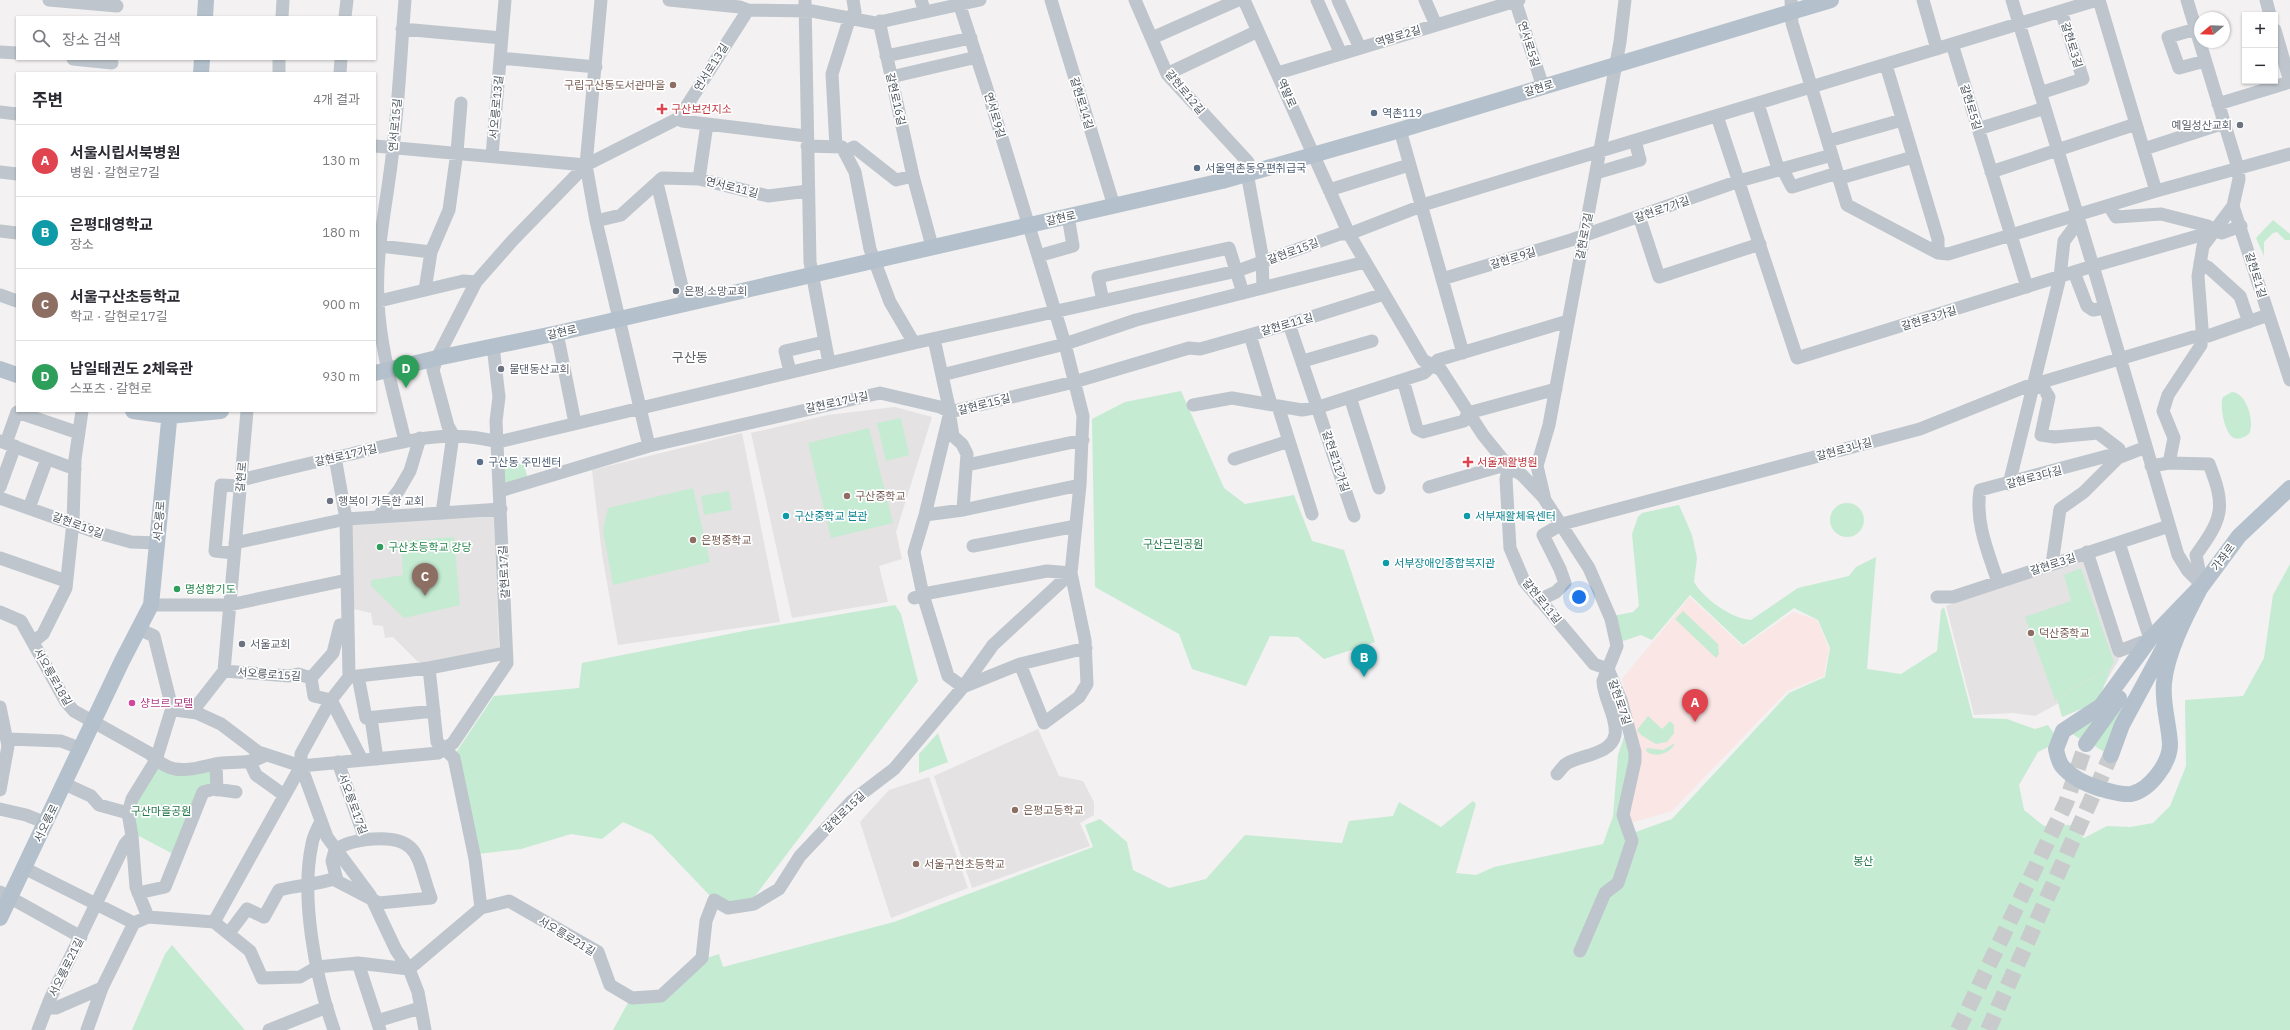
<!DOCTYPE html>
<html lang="ko">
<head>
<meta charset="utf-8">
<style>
	body { margin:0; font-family:"IBM Plex Sans","Noto Sans KR",sans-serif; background:#f7f7f7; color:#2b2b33 }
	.controls { position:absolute; right:12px; top:12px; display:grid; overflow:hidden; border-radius:0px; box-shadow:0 1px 3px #0004 }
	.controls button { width:36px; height:36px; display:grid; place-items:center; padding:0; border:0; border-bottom:1px solid #e1e1e2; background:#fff; color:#2b2b33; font:20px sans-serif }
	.compass { position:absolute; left:2194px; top:12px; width:36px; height:36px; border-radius:50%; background:#fff; box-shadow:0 1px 3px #0004; rotate:251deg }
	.you { position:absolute; left:1579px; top:597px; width:14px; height:14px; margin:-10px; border:3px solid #fff; border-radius:50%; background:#1a73e8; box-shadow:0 0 0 6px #1a73e833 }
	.badge { display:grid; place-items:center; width:26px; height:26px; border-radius:50%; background:#1a73e8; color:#fff; font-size:13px; font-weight:700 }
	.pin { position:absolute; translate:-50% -33px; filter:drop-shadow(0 1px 2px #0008) }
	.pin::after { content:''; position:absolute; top:21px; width:14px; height:12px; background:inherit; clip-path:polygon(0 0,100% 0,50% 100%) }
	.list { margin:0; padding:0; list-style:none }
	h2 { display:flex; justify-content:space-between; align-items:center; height:52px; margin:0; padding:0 16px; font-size:17px }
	h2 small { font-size:13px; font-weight:400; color:#7c7c81 }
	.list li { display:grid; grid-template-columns:26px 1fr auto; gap:12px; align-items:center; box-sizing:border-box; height:72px; padding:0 16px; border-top:1px solid #e1e1e2 }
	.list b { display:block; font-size:15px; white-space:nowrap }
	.list p { margin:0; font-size:13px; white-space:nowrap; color:#7c7c81 }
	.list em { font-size:13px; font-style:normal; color:#7c7c81 }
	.icon { flex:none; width:22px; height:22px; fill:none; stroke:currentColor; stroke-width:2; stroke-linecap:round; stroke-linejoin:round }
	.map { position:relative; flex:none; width:2290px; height:1030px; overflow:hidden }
	.search { position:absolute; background:#fff; box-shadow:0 1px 3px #0004; left:16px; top:16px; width:360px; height:44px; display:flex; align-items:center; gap:10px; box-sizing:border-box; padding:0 14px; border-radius:0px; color:#7c7c81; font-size:15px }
	.panel { position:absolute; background:#fff; box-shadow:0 1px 3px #0004; left:16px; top:72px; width:360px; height:340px; border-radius:0px }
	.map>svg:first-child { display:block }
	.education { fill:#e4e2e2 }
	.medical { fill:#f9e6e5 }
	.green { fill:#c5ebd3 }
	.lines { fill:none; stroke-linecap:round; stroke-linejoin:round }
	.major-tunnel { stroke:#c9cacc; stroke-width:16; stroke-dasharray:16 8; stroke-linecap:butt }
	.minor { stroke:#bec5cc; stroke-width:13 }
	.major { stroke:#b4c1cc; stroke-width:16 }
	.education-dot { fill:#8d6e63; stroke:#fff; stroke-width:1.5 }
	.health-dot { fill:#e0444e; stroke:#fff; stroke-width:1.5 }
	.service-dot { fill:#5c6f8a; stroke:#fff; stroke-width:1.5 }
	.worship-dot { fill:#6b7280; stroke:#fff; stroke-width:1.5 }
	.culture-dot { fill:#0f9aa8; stroke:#fff; stroke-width:1.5 }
	.leisure-dot { fill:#2e9e5b; stroke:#fff; stroke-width:1.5 }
	.hotel-dot { fill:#d1479c; stroke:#fff; stroke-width:1.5 }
	.labels { text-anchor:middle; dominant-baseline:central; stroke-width:3.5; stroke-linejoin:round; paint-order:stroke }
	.street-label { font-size:11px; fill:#4b545c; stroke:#fff }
	.education-label { font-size:11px; fill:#785e54; stroke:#fff; text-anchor:start }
	.health-label { font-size:11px; fill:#be3a42; stroke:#fff; text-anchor:start }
	.service-label { font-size:11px; fill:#4e5e75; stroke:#fff; text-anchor:start }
	.worship-label { font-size:11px; fill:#5b616d; stroke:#fff; text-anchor:start }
	.culture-label { font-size:11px; fill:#0d838f; stroke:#fff; text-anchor:start }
	.park-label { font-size:11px; fill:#22774b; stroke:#fff }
	.leisure-label { font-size:11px; fill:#27864d; stroke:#fff; text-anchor:start }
	.hotel-label { font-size:11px; fill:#b23c85; stroke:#fff; text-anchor:start }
	.quarter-label { font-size:13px; fill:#5e6165; stroke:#fff }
</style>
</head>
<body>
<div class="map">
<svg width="2290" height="1030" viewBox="0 0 2290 1030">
	<rect width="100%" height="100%" fill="#f3f1f1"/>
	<path class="education" d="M895,407L932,417L896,532L902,559L879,566L888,602L792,618L751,433L828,415Z
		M742,433L780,622L618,645L602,554L592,470Z
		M494,516L499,648L423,663L417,661L393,637L385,638L383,626L373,625L371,613L354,609L349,523Z
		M2084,559L2119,659L2099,694L2059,703L2035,716L2013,713L1974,715L1946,606Z
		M1038,729L1059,776L1083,781L1094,802V815L1080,823L1090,846L972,888L934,776Z
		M929,777L968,888L891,918L860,822L889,790Z"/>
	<path class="medical" d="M1690,597L1743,647L1793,612L1817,620L1829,649L1824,676L1787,691L1672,811L1634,822L1626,817L1640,753L1622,679Z"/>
	<path class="green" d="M2273,220L2290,234V240H2285L2277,232L2273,233L2264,242V256L2256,238Z
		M1181,391L1224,488L1245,504L1294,495L1312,541L1344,550L1375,642L1324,659L1298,637L1270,636L1246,686L1192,669L1179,634L1095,587L1092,419L1125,402Z
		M2232,392C2247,393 2255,422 2249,434C2245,437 2239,440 2234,438C2225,435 2219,405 2223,397Z
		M901,418L909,455L886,461L877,423Z
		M869,428L893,523L831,538L808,443Z
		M523,460L528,480L502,488L501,466Z
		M693,488L710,562L613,585L603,530L608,508Z
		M729,491L732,510L704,515L701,496Z
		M1830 520a17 17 0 1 1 34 0a17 17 0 1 1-34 0Z
		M1679,505L1692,535L1697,558L1694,582C1704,599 1732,619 1751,620L1798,588L1849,576L1856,567L1876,557L1867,669L1901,674L1937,651L1941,610L1944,607L1973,718L2007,719L2035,729L2048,725L2055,735L2054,744L2038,752L2019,785L2024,810L2044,826L2070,825L2084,838L2107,826L2130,827L2153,823L2170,806L2186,766L2185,700L2243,696L2264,658L2273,595L2290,564V1030H613L629,1001L664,998L707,958L719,954L723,967L894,922L1093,847L1085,825L1100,819L1127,842L1133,870L1169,888L1206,879L1245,835L1342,843L1349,821L1393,816L1399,802L1441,827L1473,801L1476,804L1456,873L1476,875L1494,867L1603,844L1613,816L1618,755L1625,734L1632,763L1620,817L1633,833L1672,819L1789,693L1825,677L1830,648L1818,620L1794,608L1743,645L1690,595L1652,640L1641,635L1620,642L1613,616L1633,612L1639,606L1632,534L1638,517L1642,513Z
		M454,537L460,605L404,618L371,586V580L403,575L401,541Z
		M2081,568L2114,662L2112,666L2056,699V702L2025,617L2071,601L2064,575Z
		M895,605L901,614L918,681L752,900L729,903L714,900L652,835L623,822L602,839L571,834L521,849L477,854L455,754L494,696L579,688L582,663L749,630Z
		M1683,611L1718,644L1719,654L1716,658L1675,619Z
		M2111,667L2098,702L2062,717L2057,699Z
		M2137,684L2106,753L2093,745Z
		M2107,706L2083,741L2071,733Z
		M1648,716L1662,729L1670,721L1674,725V733L1667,742L1656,744L1641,735L1637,730Z
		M938,733L948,762L919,773V754Z
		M1675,743C1671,753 1655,759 1646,751L1647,748L1663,750Z
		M158,762L213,768L211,787L175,855L135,834L133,801Z
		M172,945L245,1030H132L165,954Z"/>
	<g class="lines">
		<path class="major-tunnel" d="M1958,1030L2066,803L2086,744
			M1988,1030L2111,755"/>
		<path class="minor" d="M49,0L117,6
			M601,0L586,165L596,221L649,446
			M669,0L740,7L748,10L812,11L875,23L980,0
			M805,0L810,262L829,363
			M921,0L925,12
			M1051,0L1114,206
			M1135,0L1167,74L1248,162L1247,173L1262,255L1263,288
			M1244,0L1349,234L1423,360L1441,370L1483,435L1509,467L1522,475L1544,498
			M1317,0L1341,54
			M1338,0L1360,48
			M1425,0L1436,25
			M1515,0L1543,87
			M1791,0L1792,23L1847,205L1938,253L1948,254L2156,191L2290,154
			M1923,0L1937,49
			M2012,0L2093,266L2178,555L2188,571L2202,585
			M2099,0L2156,191
			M2187,0L2238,168L2239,179L2233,206L2290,380
			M2266,0L2270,15
			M282,17L283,0
			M345,17L347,0
			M880,21L881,30L913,176L932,246
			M402,29L502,38
			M2196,29L2168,37L2179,68L2205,61
			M2275,30L2290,82
			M1152,38L1238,0
			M1952,44L2027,287
			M0,52L17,53
			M886,56L971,38
			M500,58L596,67
			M73,59L112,63
			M1886,65L1938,239V253
			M279,73V59
			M340,73L341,59
			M1278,73L1519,0
			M1167,74L1258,31
			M891,77L977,57
			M2040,93L2083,79L2061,11
			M1758,104L1777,165L1783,170L1792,187L1834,174L1844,177L1913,157
			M2218,104L2290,82
			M0,112L17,114
			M1717,116L1797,358L2093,266L2215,231L2208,226L2161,214L2116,217L2109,206
			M679,118L682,121L806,136
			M1978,129L2045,108
			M1400,130L1463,353
			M1828,141L1902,120
			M375,146L586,165
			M807,146L842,147L855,172L870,249L890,302L914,343
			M836,147L832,74L850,17L855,12L853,0
			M2144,149L2224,123
			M845,152L854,147L896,180L913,176
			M492,156L505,0
			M0,172L17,174
			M1991,172L2136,124
			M1596,173L1640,160L1635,141
			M699,179L707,124
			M657,183L686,303
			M1329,190L1409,165
			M1639,216L1659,277L1760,244
			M596,221L621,215L662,178L699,179L768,196L808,191
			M0,231L17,233
			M2215,231L2222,233L2241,226
			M380,246L431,252
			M1038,256L1073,246L1068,216
			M2200,263L2209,268L2240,296L2249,322
			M2074,272L2087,306L2093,310L2105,308
			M1442,279L1571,240L1739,181L1832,155
			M425,290L431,252L449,210L457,152L461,103
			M0,295L17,301
			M1103,301L1098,277L1229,248L1243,293
			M375,302L463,281L476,282
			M1289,324L1354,516
			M553,334L559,343L575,423
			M1250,335L1271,404
			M1303,361L1372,341
			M790,372L785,351L824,342
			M942,375L1065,344L1136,320L1365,262
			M1403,380L1417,429L1423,432L1464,421L1468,413
			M1350,397L1379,488
			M1193,405L1232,398L1302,410L1319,407L1424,373L1438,360L1568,321
			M1278,406L1312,514
			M950,412L1074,382L1189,348L1200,349L1289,324L1384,294
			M950,412L925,515L914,552L923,595L948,676L963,687L1020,664L1086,648
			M1468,413L1556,389
			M950,417L953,436L962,444L967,454L963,510
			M0,441L75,469
			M405,441C394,395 380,348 378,301C375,249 388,199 393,148C399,99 401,49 405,0
			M6,443L17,412L79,433
			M335,457L346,519L378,517L399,490L410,471L420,438
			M1234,459L1289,441
			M2169,463L2209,464C2226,507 2223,518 2196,555L2202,585
			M967,465L1083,440
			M2151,466L2169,463L2174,438L2163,411L2168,395L2201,345L2202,328L2198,276L2203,246L2233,206
			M1509,467L1506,479L1510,548L1524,581L1594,664L1608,669
			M241,480C277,471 314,462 351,454C400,442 448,428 498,442L914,343L1237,271L1340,234H1349L1429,203L2097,0
			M2009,484L2060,277L2064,241L2076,225L2078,216
			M0,487L15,446
			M1429,487L1498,467H1509
			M500,491L649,446L880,393L940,407L950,412L934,339
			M0,498L95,532L131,542L158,543
			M29,508L47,459
			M442,513L501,509
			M925,515L963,510L1080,485
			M378,517L442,513L453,435L448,426L433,370L437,358L476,282L513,240L586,165L679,118L748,10
			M235,543L346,519L349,677
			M973,546L1076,526
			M2087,552L2119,651L2150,639L2119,543
			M234,553L215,551L221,485L240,486
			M0,558L66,581
			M2052,564L2060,509L2084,492L2118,458L2146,447
			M1998,582C1988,552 1975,523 1980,490L2107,456L2118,458L2119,449L2098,433L2055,437L2041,435L2049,397L2044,389L2033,385
			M1937,597H1953L2169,526
			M914,598L929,593L1047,571L1071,573L1085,640L1087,684L1079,697L1044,723L1020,664
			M1539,600L1556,592L1565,583L1560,569L1543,535L1562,524L1920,429L2025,387L2193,337L2208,336L2268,315
			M151,605H229L347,580
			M0,612L21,621L66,702L74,711L149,753C156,760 165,767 175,769C189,771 201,767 215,764C233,761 249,765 266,755
			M139,629L154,636L172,708L156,760L132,799L128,813L132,836L136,887L148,917
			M33,642L43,634L66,588L73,522L75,459L82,411
			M429,668L506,653
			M224,671L247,411
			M224,671L289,676L298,674L311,678L333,653L340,625L348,624
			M358,676L366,718L434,711
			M311,678L314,696L331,700L362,760
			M0,707L8,746L0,790
			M172,708L175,710L197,713L221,724L258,752L301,766L438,753L453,743L507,663L496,421L499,397L493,346
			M192,712L224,671
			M371,718L377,759
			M8,739L61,741L82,749
			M250,762L256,775L284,795
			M338,762L365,839
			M216,764L217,790
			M1557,774C1560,771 1562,767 1566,764C1579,755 1611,755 1615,735C1618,718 1603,698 1603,681L1617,646L1611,619L1589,568L1545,500L1537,466L1549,425L1620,42L1625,0
			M65,784L91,796L99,805L128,813
			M0,809L26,815L46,823
			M321,821C318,828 313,836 312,844C300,898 316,979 334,1030
			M24,868L134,923
			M0,892L81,937
			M138,893L165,887L203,792L214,789L236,792
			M214,922L301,766
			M229,933L247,909L264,917L279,890C298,885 315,885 333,879L379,903L431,898C417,862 422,835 373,839C360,840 346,842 335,850L332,861L337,880
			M1580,951L1605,893L1618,883L1632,841L1623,815L1635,761V752L1621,700L1608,669
			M358,963L380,1030
			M48,1008H56L102,988
			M377,1021L420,1008
			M38,1030L50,999L125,844L132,836
			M87,1030L102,988L134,923L148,917L214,922L250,951L262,978L300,977L317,967L358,963L409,969L481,908L509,901L598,952L610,985L632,998L661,996L702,958L706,921L714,900L728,908L754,904L779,889L800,856L852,801L894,769L963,687L993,645L1071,573L1080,485L1083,416L1065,344L987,89L958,0
			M269,1030L327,1007
			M425,1030L418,992L409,969L396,950L370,895L327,837L301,766V754L331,700L349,677L429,668L437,742L454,758L475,859L481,908"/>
		<path class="major" d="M205,17L206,0
			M201,73L202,59
			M0,369L17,375
			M375,373L437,358L558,333L1222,181L1400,130L1831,0
			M133,411L169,416L221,411
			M2202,585C2187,614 2167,651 2164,683C2162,704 2169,724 2170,744C2170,763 2150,790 2131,794C2121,795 2110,791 2101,789C2088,785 2071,777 2062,766C2059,762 2057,754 2056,749L2063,731L2101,706L2150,639Z
			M2196,594L2239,536L2290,488
			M2086,744L2119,698
			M2111,755L2122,725L2171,634
			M0,918L122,661L151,605L170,411"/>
	</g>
	<g class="education-dot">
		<circle cx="673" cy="85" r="4"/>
		<circle cx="847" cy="496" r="4"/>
		<circle cx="693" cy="540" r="4"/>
		<circle cx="2031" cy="633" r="4"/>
		<circle cx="1015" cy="810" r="4"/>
		<circle cx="916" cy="864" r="4"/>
	</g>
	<g class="health-dot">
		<path d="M660 103h4v4h4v4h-4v4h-4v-4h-4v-4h4z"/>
		<path d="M1466 456h4v4h4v4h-4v4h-4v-4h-4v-4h4z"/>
	</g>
	<g class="service-dot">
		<circle cx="1374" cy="113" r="4"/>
		<circle cx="1197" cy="168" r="4"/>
		<circle cx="480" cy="462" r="4"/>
	</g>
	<g class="worship-dot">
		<circle cx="2240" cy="125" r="4"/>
		<circle cx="676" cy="291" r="4"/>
		<circle cx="501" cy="369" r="4"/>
		<circle cx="330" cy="501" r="4"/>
		<circle cx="242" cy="644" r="4"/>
	</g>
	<g class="culture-dot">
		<circle cx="786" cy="516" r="4"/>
		<circle cx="1467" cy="516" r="4"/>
		<circle cx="1386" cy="563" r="4"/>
	</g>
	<g class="leisure-dot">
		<circle cx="380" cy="547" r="4"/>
		<circle cx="177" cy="589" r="4"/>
	</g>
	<circle class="hotel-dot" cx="132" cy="703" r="4"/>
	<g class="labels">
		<g class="street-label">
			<text transform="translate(1398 36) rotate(-17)">역말로2길</text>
			<text transform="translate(1529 44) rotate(72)">연서로5길</text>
			<text transform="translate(2072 45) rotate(73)">갈현로3길</text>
			<text transform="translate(711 67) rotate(-58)">연서로13길</text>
			<text transform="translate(1539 88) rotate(-17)">갈현로</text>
			<text transform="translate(1185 92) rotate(50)">갈현로12길</text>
			<text transform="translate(1287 93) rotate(66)">역말로</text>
			<text transform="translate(896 99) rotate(77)">갈현로16길</text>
			<text transform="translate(1082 103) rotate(73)">갈현로14길</text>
			<text transform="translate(496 107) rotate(-85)">서오릉로13길</text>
			<text transform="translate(1971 107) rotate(73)">갈현로5길</text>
			<text transform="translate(995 115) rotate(73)">연서로9길</text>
			<text transform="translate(395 125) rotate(-85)">연서로15길</text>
			<text transform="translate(732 187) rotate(14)">연서로11길</text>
			<text transform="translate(1662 209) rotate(-19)">갈현로7가길</text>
			<text transform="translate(1061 218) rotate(-13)">갈현로</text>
			<text transform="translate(1584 236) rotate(-79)">갈현로7길</text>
			<text transform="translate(1293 251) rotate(-20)">갈현로15길</text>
			<text transform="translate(1513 258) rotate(-17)">갈현로9길</text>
			<text transform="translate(2256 275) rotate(73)">갈현로1길</text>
			<text transform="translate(1929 318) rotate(-17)">갈현로3가길</text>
			<text transform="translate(1287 324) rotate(-16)">갈현로11길</text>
			<text transform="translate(562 332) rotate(-13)">갈현로</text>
			<text transform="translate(837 402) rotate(-12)">갈현로17나길</text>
			<text transform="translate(984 404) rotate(-14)">갈현로15길</text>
			<text transform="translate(1844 449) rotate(-15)">갈현로3나길</text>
			<text transform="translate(346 455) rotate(-13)">갈현로17가길</text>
			<text transform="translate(1336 461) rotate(72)">갈현로11가길</text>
			<text transform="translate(241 477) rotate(-85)">갈현로</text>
			<text transform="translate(2034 477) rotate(-15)">갈현로3다길</text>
			<text transform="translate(159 521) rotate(-85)">서오릉로</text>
			<text transform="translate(78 525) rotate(20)">갈현로19길</text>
			<text transform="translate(2223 557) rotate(-53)">가좌로</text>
			<text transform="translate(2053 564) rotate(-18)">갈현로3길</text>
			<text transform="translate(504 572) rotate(-93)">갈현로17길</text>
			<text transform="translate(1542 601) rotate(51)">갈현로11길</text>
			<text transform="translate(269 674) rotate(4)">서오릉로15길</text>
			<text transform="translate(53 677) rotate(60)">서오릉로18길</text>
			<text transform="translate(1620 702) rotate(71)">갈현로7길</text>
			<text transform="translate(353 804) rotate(70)">서오릉로17길</text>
			<text transform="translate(844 812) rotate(-44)">갈현로15길</text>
			<text transform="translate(46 823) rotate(-64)">서오릉로</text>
			<text transform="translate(567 936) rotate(31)">서오릉로21길</text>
			<text transform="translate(66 967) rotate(-64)">서오릉로21길</text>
		</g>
		<g class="education-label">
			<text x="665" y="85" text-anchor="end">구립구산동도서관마을</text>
			<text x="855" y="496">구산중학교</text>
			<text x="701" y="540">은평중학교</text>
			<text x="2039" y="633">덕산중학교</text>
			<text x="1023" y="810">은평고등학교</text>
			<text x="924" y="864">서울구현초등학교</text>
		</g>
		<g class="health-label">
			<text x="671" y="109">구산보건지소</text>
			<text x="1477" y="462">서울재활병원</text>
		</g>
		<g class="service-label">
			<text x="1382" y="113">역촌119</text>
			<text x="1205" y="168">서울역촌동우편취급국</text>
			<text x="488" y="462">구산동 주민센터</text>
		</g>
		<g class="worship-label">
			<text x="2232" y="125" text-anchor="end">예일성산교회</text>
			<text x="684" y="291">은평 소망교회</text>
			<text x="509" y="369">물댄동산교회</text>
			<text x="338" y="501">행복이 가득한 교회</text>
			<text x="250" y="644">서울교회</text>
		</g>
		<g class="culture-label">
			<text x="794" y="516">구산중학교 본관</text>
			<text x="1475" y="516">서부재활체육센터</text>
			<text x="1394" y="563">서부장애인종합복지관</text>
		</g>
		<g class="park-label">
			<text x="1173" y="544">구산근린공원</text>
			<text x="161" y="811">구산마을공원</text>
			<text x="1863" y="861">봉산</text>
		</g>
		<g class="leisure-label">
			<text x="388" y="547">구산초등학교 강당</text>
			<text x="185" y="589">명성합기도</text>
		</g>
		<g class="hotel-label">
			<text x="140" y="703">샹브르 모텔</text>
		</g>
		<g class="quarter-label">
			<text x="690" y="357">구산동</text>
		</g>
	</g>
</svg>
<div class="controls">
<button>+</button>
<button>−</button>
</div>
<svg class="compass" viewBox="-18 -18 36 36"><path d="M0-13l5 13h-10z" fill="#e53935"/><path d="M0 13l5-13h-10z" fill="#7c7c81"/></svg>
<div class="you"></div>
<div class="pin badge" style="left:1695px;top:722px;background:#e0444e">A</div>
<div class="pin badge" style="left:1364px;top:677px;background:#0f9aa8">B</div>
<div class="pin badge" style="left:425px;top:596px;background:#8d6e63">C</div>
<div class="pin badge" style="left:406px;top:388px;background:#2e9e5b">D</div>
<div class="search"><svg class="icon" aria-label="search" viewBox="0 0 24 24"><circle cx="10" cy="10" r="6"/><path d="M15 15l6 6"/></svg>장소 검색</div>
<section class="panel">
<h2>주변<small>4개 결과</small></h2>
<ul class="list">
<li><span class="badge" style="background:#e0444e">A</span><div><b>서울시립서북병원</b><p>병원 · 갈현로7길</p></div><em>130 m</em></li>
<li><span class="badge" style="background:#0f9aa8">B</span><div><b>은평대영학교</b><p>장소</p></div><em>180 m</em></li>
<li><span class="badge" style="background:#8d6e63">C</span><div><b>서울구산초등학교</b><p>학교 · 갈현로17길</p></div><em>900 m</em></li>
<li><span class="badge" style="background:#2e9e5b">D</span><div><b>남일태권도 2체육관</b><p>스포츠 · 갈현로</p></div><em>930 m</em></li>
</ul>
</section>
</div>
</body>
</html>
